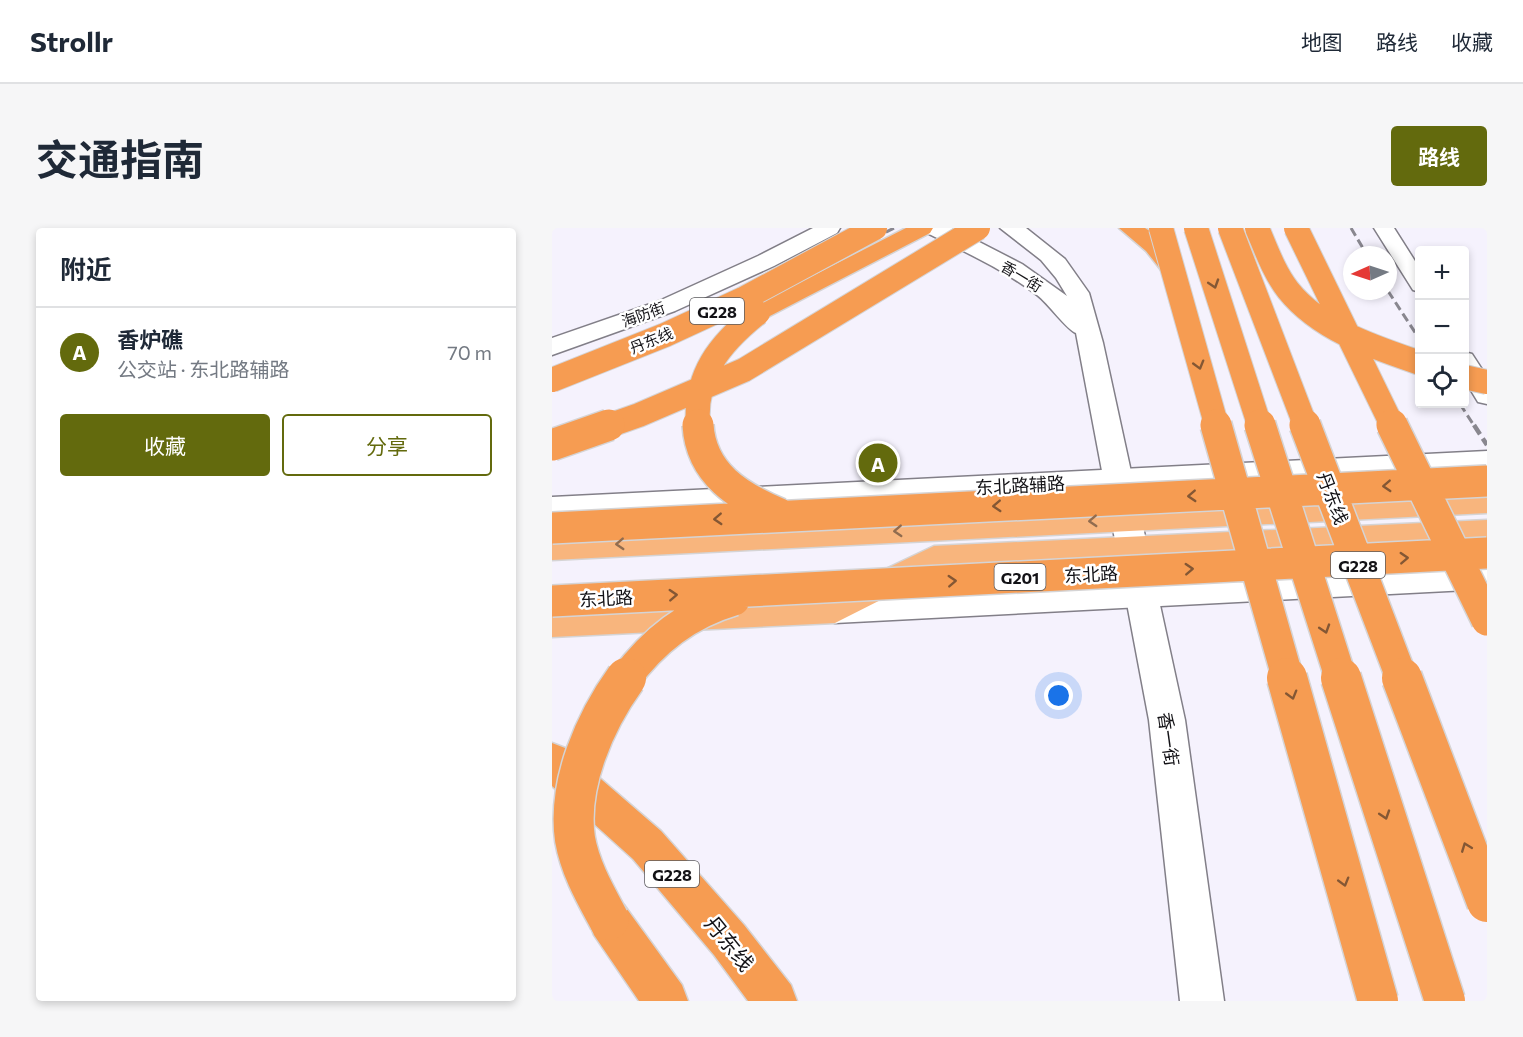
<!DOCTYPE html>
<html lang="zh">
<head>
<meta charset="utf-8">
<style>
	body { margin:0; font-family:Commissioner,"Noto Sans SC",sans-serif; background:#f6f6f7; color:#1f2937 }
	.controls { position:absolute; right:18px; top:18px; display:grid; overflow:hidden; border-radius:6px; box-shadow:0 3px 9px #0003 }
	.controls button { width:54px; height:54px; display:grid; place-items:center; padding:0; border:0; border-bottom:2px solid #e0e1e3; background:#fff; color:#1f2937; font:30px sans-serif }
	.compass { position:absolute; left:791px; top:18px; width:54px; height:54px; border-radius:50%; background:#fff; box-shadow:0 3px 9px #0003; rotate:267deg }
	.you { position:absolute; left:507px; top:468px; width:21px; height:21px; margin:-15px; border:4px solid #fff; border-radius:50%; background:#1a73e8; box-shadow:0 0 0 9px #1a73e833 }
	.badge { display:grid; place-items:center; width:39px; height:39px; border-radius:50%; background:#636a0d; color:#fff; font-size:20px; font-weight:700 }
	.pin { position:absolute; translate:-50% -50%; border:3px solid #fff; box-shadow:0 2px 6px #0006 }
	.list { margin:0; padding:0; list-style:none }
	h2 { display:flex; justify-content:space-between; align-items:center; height:78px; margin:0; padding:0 24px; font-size:26px }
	h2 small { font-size:20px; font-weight:400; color:#747a83 }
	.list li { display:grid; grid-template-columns:39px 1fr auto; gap:18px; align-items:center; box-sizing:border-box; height:90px; padding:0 24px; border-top:2px solid #e0e1e3 }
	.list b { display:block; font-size:22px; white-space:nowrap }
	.list p { margin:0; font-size:20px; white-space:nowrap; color:#747a83 }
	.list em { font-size:20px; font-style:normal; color:#747a83 }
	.actions { display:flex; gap:12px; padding:18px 24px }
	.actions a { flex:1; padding:14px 0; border:2px solid #636a0d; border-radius:6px; text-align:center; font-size:21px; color:#636a0d }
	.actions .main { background:#636a0d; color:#fff }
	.icon { flex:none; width:33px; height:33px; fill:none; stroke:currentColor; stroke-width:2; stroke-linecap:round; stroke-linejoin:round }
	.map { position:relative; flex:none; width:935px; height:773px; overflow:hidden; border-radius:6px }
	header { display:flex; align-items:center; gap:36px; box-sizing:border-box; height:84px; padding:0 30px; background:#fff; border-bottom:2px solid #e0e1e3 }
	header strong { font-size:28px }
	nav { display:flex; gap:33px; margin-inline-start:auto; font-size:21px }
	.intro { display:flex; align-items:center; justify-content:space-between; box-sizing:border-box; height:144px; padding:0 36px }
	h1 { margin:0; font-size:42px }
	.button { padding:15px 27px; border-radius:6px; background:#636a0d; color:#fff; font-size:21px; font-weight:700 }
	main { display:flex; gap:36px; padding:0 36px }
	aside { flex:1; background:#fff; border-radius:6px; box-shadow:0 3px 9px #0003 }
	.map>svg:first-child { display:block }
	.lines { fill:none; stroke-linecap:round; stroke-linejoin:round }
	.minor-casing { stroke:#827f88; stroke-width:3 }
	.tertiary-casing { stroke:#827f88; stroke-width:3 }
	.secondary-casing { stroke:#827f88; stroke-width:3 }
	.primary-casing { stroke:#d5d4d5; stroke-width:3 }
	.trunk-casing { stroke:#d5d4d5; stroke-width:3 }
	.minor { fill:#fff; fill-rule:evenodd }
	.tertiary { fill:#fff; fill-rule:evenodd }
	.secondary { fill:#fff; fill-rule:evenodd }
	.primary { fill:#f8b57d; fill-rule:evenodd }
	.trunk { fill:#f69c52; fill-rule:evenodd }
	.rail-far1 { stroke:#89878f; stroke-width:3; stroke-dasharray:9 4.5; stroke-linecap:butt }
	.rail { stroke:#89878f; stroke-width:4.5; stroke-dasharray:11 5; stroke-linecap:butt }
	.trunk-bridge-far2-casing { stroke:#d5d4d5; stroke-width:26; stroke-linecap:butt }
	.trunk-bridge-far1-casing { stroke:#d5d4d5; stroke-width:34; stroke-linecap:butt }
	.trunk-bridge-casing { stroke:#d5d4d5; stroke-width:43; stroke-linecap:butt }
	.trunk-bridge-far2 { stroke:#f69c52; stroke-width:24 }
	.trunk-bridge-far1 { stroke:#f69c52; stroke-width:31 }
	.trunk-bridge { stroke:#f69c52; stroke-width:40 }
	.oneway { stroke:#845734 }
	.oneway2 { stroke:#916c4f }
	.labels { text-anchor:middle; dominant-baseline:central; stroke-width:5; stroke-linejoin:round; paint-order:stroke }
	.far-street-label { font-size:15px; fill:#131216; stroke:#fff }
	.shield { fill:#fff; stroke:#5a595c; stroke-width:1.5 }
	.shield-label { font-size:16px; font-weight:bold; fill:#131216 }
	.street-label { font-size:18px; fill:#131216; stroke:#fff }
	.near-street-label { font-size:21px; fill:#131216; stroke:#fff }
</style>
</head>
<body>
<header>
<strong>Strollr</strong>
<nav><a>地图</a><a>路线</a><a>收藏</a></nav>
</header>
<div class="intro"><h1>交通指南</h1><a class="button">路线</a></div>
<main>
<aside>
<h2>附近<small></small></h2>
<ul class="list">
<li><span class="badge">A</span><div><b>香炉礁</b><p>公交站 · 东北路辅路</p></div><em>70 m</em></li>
</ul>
<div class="actions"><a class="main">收藏</a><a>分享</a></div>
</aside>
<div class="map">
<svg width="935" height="773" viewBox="0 0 935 773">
	<rect width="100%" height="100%" fill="#f5f2fd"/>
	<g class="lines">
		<g class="minor-casing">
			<path id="minor" d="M822,0H842L868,41V64L861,62Z
				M912,124L920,126L935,149V176L926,174L912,151Z"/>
		</g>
		<g class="tertiary-casing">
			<path id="tertiary" d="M261,0H288L285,5L222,38L123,83L0,127V110L107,73L206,28Z
				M372,0H400L470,36L515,68L504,50L489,32L448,0H474L513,31L537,65L551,115L633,492L672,773H628L597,492L524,105C516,103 495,74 485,67C451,41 413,24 375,5Z"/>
		</g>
		<g class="secondary-casing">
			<path id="secondary" d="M935,223V243L0,291V269Z
				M935,335V361L283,395L271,391L267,381L271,371L283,367Z"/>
		</g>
		<g class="primary-casing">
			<path id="primary" d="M935,263V285L0,332V308Z
				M935,292V316L386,343L283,395L0,409V381L279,367L382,318Z"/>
		</g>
		<g class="trunk-casing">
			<path id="trunk" d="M354,0H381L378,5L214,90L206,92L198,90L194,85L198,80Z
				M567,0H593L599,4L629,37L632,42L629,47L621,49L613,47L594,23Z
				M0,515L13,520L109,603L192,697L239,757L245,773H196L162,727L81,631L0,558Z
				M57,671L72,677L130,757L136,773H87L42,707L36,692L42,677Z"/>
		</g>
		<use href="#minor" class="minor"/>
		<use href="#tertiary" class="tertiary"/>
		<use href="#secondary" class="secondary"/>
		<use href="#primary" class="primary"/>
		<use href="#trunk" class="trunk"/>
		<path class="rail-far1" d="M799,0L815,27
			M836,63L868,112
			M0,149L125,104L210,67L342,0
			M908,176L923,199"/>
		<path class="rail" d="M922,197L935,217"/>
		<g class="trunk-bridge-far2-casing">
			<path id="trunk-bridge-far2" d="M609,0L665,199
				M644,0L708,199
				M678,0L754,199
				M705,0C714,21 722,44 736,62C768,102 821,119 868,135
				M744,0L841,199
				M912,149L935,154
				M0,152L113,107L191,71L323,0
				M53,199L87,187L192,142L426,0
				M146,199C142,147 167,116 206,85"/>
		</g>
		<g class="trunk-bridge-far1-casing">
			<path id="trunk-bridge-far1" d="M146,197C149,246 187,269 228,286
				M664,197L736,451
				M708,197L789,451
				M753,197L850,451
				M840,197L935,392
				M0,217L57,197
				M0,300L935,253
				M0,373L935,325
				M73,451C102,412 135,386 182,372"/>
		</g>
		<g class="trunk-bridge-casing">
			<path id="trunk-bridge" d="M735,450L826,773
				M789,450L893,773
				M850,450L935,674
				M57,692C43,666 28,640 23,611C15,556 43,493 74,450"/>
		</g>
		<use href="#trunk-bridge-far2" class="trunk-bridge-far2"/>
		<use href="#trunk-bridge-far1" class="trunk-bridge-far1"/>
		<use href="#trunk-bridge" class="trunk-bridge"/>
	</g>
	<defs><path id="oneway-chevron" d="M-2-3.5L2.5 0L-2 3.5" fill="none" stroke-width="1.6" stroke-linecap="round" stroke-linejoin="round" transform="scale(1.5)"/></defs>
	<g class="oneway">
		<use href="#oneway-chevron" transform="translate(662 56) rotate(72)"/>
		<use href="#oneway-chevron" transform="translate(647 137) rotate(74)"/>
		<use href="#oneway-chevron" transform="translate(835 258) rotate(177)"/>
		<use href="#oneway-chevron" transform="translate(640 268) rotate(177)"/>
		<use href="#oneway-chevron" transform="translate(445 278) rotate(177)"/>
		<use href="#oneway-chevron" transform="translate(166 291) rotate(177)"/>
		<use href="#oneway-chevron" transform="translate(852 330) rotate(-3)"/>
		<use href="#oneway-chevron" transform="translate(637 341) rotate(-3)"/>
		<use href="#oneway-chevron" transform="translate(400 353) rotate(-3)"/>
		<use href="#oneway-chevron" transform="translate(121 367) rotate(-3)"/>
		<use href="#oneway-chevron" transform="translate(773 401) rotate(72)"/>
		<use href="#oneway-chevron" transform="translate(740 467) rotate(74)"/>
		<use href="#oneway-chevron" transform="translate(833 587) rotate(72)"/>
		<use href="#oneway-chevron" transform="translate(914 619) rotate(-111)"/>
		<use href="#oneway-chevron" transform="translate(792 654) rotate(74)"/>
	</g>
	<g class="oneway2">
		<use href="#oneway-chevron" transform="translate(541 293) rotate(177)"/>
		<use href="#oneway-chevron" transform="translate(346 303) rotate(177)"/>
		<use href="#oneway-chevron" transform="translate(68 316) rotate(177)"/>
	</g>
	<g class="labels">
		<g class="far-street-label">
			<text transform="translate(470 48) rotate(31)">香一街</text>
			<text transform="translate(91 86) rotate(-20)">海防街</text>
			<text transform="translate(99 112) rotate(-22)">丹东线</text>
		</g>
		<g class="shield">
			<rect x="138" y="70" width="54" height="26" rx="4.5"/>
			<rect x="779" y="324" width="54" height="26" rx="4.5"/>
			<rect x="442.5" y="336" width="51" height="26" rx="4.5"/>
			<rect x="93" y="633" width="54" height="26" rx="4.5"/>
		</g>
		<g class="shield-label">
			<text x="165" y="83">G228</text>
			<text x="806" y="337">G228</text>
			<text x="468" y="349">G201</text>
			<text x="120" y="646">G228</text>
		</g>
		<g class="street-label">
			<text transform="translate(468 257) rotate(-3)">东北路辅路</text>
			<text transform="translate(781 270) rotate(69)">丹东线</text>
			<text transform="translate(539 346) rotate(-3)">东北路</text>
			<text transform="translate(54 370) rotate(-3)">东北路</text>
			<text transform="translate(617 511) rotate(82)">香一街</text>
		</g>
		<g class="near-street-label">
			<text transform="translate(178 715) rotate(51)">丹东线</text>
		</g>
	</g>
</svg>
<div class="controls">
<button>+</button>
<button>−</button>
<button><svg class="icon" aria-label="locate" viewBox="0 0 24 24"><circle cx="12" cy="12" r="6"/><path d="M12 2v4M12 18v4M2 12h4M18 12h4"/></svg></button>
</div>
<svg class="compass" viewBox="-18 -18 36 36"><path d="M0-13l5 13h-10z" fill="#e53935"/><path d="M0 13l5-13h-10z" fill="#747a83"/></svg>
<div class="you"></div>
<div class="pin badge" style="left:326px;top:235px">A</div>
</div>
</main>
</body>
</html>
